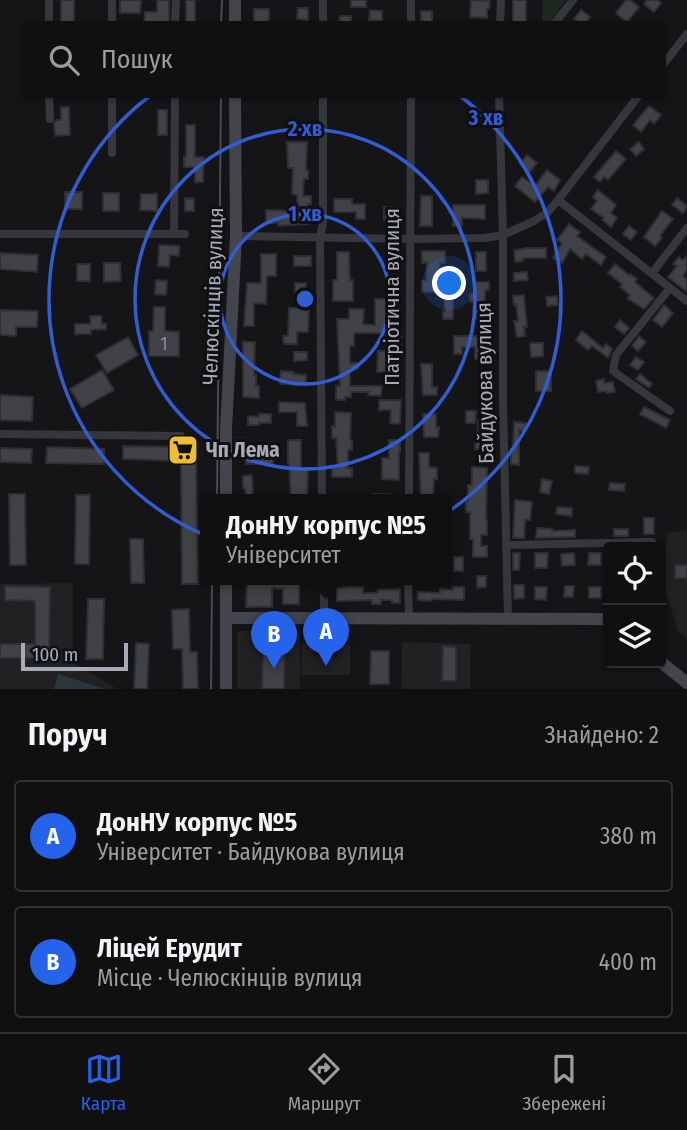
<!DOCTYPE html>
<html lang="uk">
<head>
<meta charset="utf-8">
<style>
	body { margin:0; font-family:"Fira Sans Condensed",sans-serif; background:#19191a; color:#f1f3f6 }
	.controls { position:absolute; right:21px; bottom:21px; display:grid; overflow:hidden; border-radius:7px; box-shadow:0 2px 5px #0004 }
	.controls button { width:63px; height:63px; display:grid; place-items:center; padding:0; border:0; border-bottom:2px solid #303031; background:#101011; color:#f1f3f6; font:35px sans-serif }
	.scale { position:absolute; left:21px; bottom:18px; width:107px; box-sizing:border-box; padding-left:7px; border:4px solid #a7abb7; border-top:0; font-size:19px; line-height:24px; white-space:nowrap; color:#a7abb7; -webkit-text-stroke:5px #101012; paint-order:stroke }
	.you { position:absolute; left:450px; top:284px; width:24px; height:24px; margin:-18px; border:5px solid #fff; border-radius:50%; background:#1a73e8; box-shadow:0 0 0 10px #1a73e833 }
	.badge { display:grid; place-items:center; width:46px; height:46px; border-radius:50%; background:#2563eb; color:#fff; font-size:23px; font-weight:700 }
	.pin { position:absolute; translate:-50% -58px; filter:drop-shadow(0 2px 4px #0008) }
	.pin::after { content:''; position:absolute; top:37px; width:24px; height:21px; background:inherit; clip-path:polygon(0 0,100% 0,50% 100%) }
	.popup { position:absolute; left:200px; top:494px; width:252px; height:91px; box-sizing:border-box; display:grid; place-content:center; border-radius:7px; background:#101011; filter:drop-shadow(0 2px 5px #0005); font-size:23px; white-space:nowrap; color:#9c9d9f }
	.popup b { font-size:26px; color:#f1f3f6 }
	.popup::after { content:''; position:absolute; left:50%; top:100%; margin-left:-14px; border:14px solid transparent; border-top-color:#101011 }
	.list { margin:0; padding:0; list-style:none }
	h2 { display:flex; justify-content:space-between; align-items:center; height:91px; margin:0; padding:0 28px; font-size:30px }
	h2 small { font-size:23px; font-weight:400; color:#9c9d9f }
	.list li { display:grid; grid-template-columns:46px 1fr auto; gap:21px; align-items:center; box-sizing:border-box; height:112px; margin:0 14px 14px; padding:0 14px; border:2px solid #303031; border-radius:7px }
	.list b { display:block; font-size:26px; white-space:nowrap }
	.list p { margin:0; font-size:23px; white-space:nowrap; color:#9c9d9f }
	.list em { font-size:23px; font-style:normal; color:#9c9d9f }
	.icon { flex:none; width:38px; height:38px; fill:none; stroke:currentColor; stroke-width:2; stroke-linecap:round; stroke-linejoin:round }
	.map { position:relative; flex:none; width:687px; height:689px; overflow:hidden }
	.search { position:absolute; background:#101011; box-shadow:0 2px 5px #0004; left:21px; right:21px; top:21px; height:77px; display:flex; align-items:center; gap:18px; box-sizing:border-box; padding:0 24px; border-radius:7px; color:#9c9d9f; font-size:26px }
	.sheet { height:343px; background:#101011 }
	nav { display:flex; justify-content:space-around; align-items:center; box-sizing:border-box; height:98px; border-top:2px solid #303031; background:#101011; font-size:19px; color:#9c9d9f }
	nav a { display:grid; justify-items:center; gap:4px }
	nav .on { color:#2563eb }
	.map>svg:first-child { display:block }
	.built { fill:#212124 }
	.green { fill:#1f2721 }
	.water { fill:#2d353c }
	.building { fill:#414247; stroke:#2f2f33; stroke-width:2 }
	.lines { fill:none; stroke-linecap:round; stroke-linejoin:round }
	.minor { stroke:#36373c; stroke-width:8 }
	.secondary { stroke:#44454c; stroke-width:12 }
	.tram { stroke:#4b4c53; stroke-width:2 }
	.ring { fill:none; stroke:#325cd3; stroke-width:3.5 }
	.labels { text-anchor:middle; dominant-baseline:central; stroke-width:6; stroke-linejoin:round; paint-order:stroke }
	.number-label { font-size:18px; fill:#8e919b }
	.street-label { font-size:21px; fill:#a7abb7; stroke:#101012 }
	.poi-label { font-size:21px; font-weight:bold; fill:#a7abb7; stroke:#101012; text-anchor:start }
	.centre { fill:#325cd3; stroke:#101012; stroke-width:3.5 }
	.ring-label { font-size:21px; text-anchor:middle; font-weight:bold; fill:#325cd3; stroke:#101012; stroke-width:6; stroke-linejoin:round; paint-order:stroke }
</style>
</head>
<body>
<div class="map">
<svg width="687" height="689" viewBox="0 0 687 689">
	<rect width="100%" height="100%" fill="#151517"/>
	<path class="built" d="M687,530V639L678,631L664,586L667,533Z
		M73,583V662L117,689H0V584Z
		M237,631H300V689H237Z
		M402,642L471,644L470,689H401Z
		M302,643H313L314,656L337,657L338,645H350V675H301Z"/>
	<path class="green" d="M543,0H566L548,24H542Z"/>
	<path class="water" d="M58,674L105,689H54Z"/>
	<path class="building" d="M61,0H74V24H61Z
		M120,0H141L140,13H120Z
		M157,0H169V24H144L145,12H157Z
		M186,0H195V24H186Z
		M351,0H366V7H351Z
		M471,0L490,1L489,9H487V18L470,17Z
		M513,0H526V24H513Z
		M626,0H630L639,7L627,22L616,13Z
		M647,0H658L661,3L654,12L644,4Z
		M298,8H308V20L297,19Z
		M254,9H269V24H254Z
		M370,10L382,11V21L369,20Z
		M581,10L590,17L585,24H581L574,19Z
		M421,11H432V24H423V21H421Z
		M340,16H351V24H339Z
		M649,106L661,115L654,124L650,120L641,132L633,125Z
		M61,107H69L70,135L55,136L54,124L56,120H61Z
		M158,110H167V135H158Z
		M186,125H195V157H204L203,182H195V167H184V157H186Z
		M287,142H307L306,170H308V179H304L303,196H311V204H308V224L278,226V223H266V210L297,211V195L292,194L293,168H288Z
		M639,142L644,149L636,156L630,149Z
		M616,151L626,159L608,180L604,177L600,182L594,177Z
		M527,155L537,163L530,172L520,164Z
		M547,170L560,180L554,191L548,187L535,202L515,186L522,177L535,186Z
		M476,180H488V193L476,194Z
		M598,190L616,205L611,213L617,218L611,227L602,220L604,218L591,209L597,201L593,197Z
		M65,192H82V209H65Z
		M103,193H119V211H103Z
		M141,194H157V211L140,210Z
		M421,196H432V226H420Z
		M185,198L194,199V211H185Z
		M677,198L687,206L683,213L672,205Z
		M334,199H352V204H365V219H356V212H334Z
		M453,205H485V219L462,218V226H453Z
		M384,207L398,208V221L384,220Z
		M662,211L673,219L660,236L662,238L655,246L644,237Z
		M569,224L580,232L577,236L606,257L601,265L586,254L582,259L570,249L562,263L553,258L562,243L557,240Z
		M629,226L637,232L631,240L623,234Z
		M159,245L179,246V256L170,255L169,267L158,266Z
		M527,248H546V258H523V261L515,262L514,250Z
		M422,251H445V263H440V280L436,279V292H422V281H426L427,263H422Z
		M337,252H349L350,280H353V301H333V280H337Z
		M476,252H486V271H476Z
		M0,253L38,255L37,272L0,269Z
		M261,254H276V276H267L266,304L254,303V326H244L247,283H261Z
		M390,254H401V268H390Z
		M294,256H311V266H294Z
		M687,256V270L683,276L687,279V292L668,277L677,266L673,264L679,257L683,260Z
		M104,263H120L121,281L104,282Z
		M77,264H90V281H77Z
		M615,264L629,275L630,274L637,279L635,282L654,298L644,309L627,298L630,295L620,287L622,284L608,273Z
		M527,272L528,280L514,281V273Z
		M156,280L167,281L166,295L155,294Z
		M401,281V292L391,293V282Z
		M474,282H489V290H485V311H489V319H475V302H470V294H474Z
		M295,283H306V294L295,293Z
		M453,295V319H443V311H445L444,296Z
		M524,295L527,327H524L525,336L517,337L514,321H518L516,304L514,305L513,296Z
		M557,296L558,305L547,306L546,297Z
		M375,299H394V319H386V333H354V346H350V363H358V369H350V386H382L381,396L368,395L369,392H351V397H345V400H336V386H340L337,319H349V309H364L363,324L375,325Z
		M664,305L673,313L662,327L653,320Z
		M154,307H165V331L179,332V356H149V331H153Z
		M289,308H309L308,332H297V344H284L283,336H288Z
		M0,310L38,311L37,327H16V336L0,335Z
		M90,316H101L102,324H106V329L91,330V334H75V324H91Z
		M620,320L629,328L624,334L615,327Z
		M582,331L603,348L606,344L612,349L608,358L592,346L588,350L576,340Z
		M386,335H401V344H386Z
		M454,336H481V353H486V359H475V347H462V354H454Z
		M639,336L646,342L638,351L632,346Z
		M128,337L138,355L107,373L96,355Z
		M243,342H255L254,375H256V386H259V398L243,397Z
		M530,343H543V356L531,357Z
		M378,351H389V372H377Z
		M294,352H307V360L294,361Z
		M636,357L644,362L638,370L630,365Z
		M421,364H432V387H437V395H423Z
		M102,370L114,390L82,408L70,389Z
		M281,371L294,372V374L306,375V385L280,384Z
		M536,371H551V391H536Z
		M640,374L652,384L649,388L636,379Z
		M389,375L401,376V384H388Z
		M604,379V383L613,382L615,392L607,393L606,391L598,392L596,381Z
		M0,395L33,397L32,421L0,420Z
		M379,400H401L400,424L390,423L391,410H379Z
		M279,402L305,403L307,426H297V412H279Z
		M644,407L670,420L666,428L640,414Z
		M466,411H476L475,423H466Z
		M335,412L351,413L350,440H352V450H348V468H352V477H332V468H338L336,438H332V426L335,427Z
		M259,414H271V423H259V425H248V416L259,417Z
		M423,414H436V427H439L438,437H424Z
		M478,420L488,421L487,449H475V439H478Z
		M514,422L526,423L525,431L519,430V465L511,464V449H513Z
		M288,440H301V468H308L307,500H291L289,463H288Z
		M389,440H400V452H399V480L382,479V458H389Z
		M246,444H273V464H246Z
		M123,446L181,447L180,461L123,459Z
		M47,447L104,449V464L46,463Z
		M0,448L32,449L31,463L0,462Z
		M419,453H429V467L437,468V479H434L433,500H421Z
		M181,462H196L198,584H182Z
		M575,466L589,467L588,474L575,473Z
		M472,467L487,468L486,520H487V535H481V546H487V557H473V539H470V512H466V501H468V485H472Z
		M252,475L253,500H246L245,488H243V476Z
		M542,479L552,481L549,494L540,492Z
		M610,483L625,484L624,491L609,490Z
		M9,494H25L26,565H10Z
		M373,494H390V500H373Z
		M76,495H90L89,564H75Z
		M515,500L532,502L530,520H525L524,538H513Z
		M557,507L572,508V516L556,514Z
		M644,518H654V534H644Z
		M537,528L552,529V531L575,530V537L536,538Z
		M614,529H628V536H614Z
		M130,539H143L144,583H131Z
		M513,553H520L519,570H513Z
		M535,553H548L547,568H535Z
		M574,553L575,565L562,566L561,554Z
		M589,553H601V565H588Z
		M454,557H463V571H454Z
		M675,565H687V578H675Z
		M477,576H486V587L477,588Z
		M247,580H299V604H283V589L272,588V607H246Z
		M514,585H524V598L514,599Z
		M5,586L50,587L49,658H0V644H35V601L5,600Z
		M565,586H574L573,597H564Z
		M351,587H363V593H377L378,590L400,589V603H392V600H381V604H372V600L337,601V588Z
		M453,587H464V600L432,599L431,601L418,600V592L440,593V589L453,590Z
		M535,587H547L546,600L535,599Z
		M589,587H601V598H589Z
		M88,599H104L103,659H86Z
		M189,609L190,652H197L198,689H183L182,649H173L172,610Z
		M136,643L149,644L147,689H134Z
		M443,646L456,647V681H442Z
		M263,649H285L284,689H262Z
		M371,651H389V684H370Z"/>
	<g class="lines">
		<path class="minor" d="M49,0V24
			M112,0V24
			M175,24L176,0
			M323,24V0
			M411,24V0
			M500,24L501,0
			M554,24L573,0
			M662,66L687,34
			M49,94L50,119
			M112,94V153
			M499,94L503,235V402L508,619
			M558,200L640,94
			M0,234H185
			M174,234L175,94
			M236,236L410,239L485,238L503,235L534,221L548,212L558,200L687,301
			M652,273L687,228
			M670,411L613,371L616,355L670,288
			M0,434L181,436
			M322,500L320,237L323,223V94
			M409,500L411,94
			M507,545L652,542
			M324,580V618
			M408,580L409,618"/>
		<path class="secondary" d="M235,0V24
			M226,500V429L236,236L235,94
			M226,580V689
			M226,618L604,619L608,623
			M661,662L687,683"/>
		<path class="tram" d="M221,24L222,0
			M217,500L221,94
			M211,689L212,580"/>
	</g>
	<g class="ring">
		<circle cx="305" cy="299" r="85"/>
		<circle cx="305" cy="299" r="170"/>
		<path d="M459 95A256 256 0 1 1 151 95"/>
	</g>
	<defs>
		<g id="supermarket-square" transform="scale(1.575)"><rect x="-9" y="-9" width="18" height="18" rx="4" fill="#efbd35" stroke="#101012"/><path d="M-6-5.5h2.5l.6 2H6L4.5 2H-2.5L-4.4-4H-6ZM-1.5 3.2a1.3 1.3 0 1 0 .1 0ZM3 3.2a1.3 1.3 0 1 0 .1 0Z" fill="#111"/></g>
	</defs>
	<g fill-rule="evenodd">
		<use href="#supermarket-square" x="183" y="450"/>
	</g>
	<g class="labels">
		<g class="number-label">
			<text x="164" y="344">1</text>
		</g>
		<g class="street-label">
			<text transform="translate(213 296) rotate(-88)">Челюскінців вулиця</text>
			<text transform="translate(392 297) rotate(-90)">Патріотична вулиця</text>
			<text transform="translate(485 383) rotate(-91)">Байдукова вулиця</text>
		</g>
		<g class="poi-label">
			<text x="206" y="450">Чп Лема</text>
		</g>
	</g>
	<circle cx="305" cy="299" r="10" class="centre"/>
	<g class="ring-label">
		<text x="486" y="125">3 хв</text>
		<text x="305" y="136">2 хв</text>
		<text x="305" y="221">1 хв</text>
	</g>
</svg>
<div class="controls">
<button><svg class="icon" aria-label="locate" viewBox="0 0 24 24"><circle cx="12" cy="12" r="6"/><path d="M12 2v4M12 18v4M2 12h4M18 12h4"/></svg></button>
<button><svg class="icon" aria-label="layers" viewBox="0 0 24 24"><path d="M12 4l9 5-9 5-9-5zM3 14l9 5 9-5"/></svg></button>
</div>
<div class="scale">100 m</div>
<div class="you"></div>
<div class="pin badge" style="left:326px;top:666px">A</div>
<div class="popup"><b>ДонНУ корпус №5</b>Університет</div>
<div class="pin badge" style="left:274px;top:669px">B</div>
<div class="search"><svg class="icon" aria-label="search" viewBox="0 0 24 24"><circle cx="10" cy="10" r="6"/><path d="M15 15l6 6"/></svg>Пошук</div>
</div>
<section class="sheet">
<h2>Поруч<small>Знайдено: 2</small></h2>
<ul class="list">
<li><span class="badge">A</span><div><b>ДонНУ корпус №5</b><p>Університет · Байдукова вулиця</p></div><em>380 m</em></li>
<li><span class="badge">B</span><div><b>Ліцей Ерудит</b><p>Місце · Челюскінців вулиця</p></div><em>400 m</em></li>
</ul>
</section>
<nav>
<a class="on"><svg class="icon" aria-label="map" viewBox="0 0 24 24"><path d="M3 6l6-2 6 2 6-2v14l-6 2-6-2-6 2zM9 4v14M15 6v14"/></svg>Карта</a>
<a><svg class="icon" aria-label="directions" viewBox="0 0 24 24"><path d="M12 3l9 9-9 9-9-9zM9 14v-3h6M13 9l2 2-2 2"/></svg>Маршрут</a>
<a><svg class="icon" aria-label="saved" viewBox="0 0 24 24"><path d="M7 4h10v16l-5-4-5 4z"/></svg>Збережені</a>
</nav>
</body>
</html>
